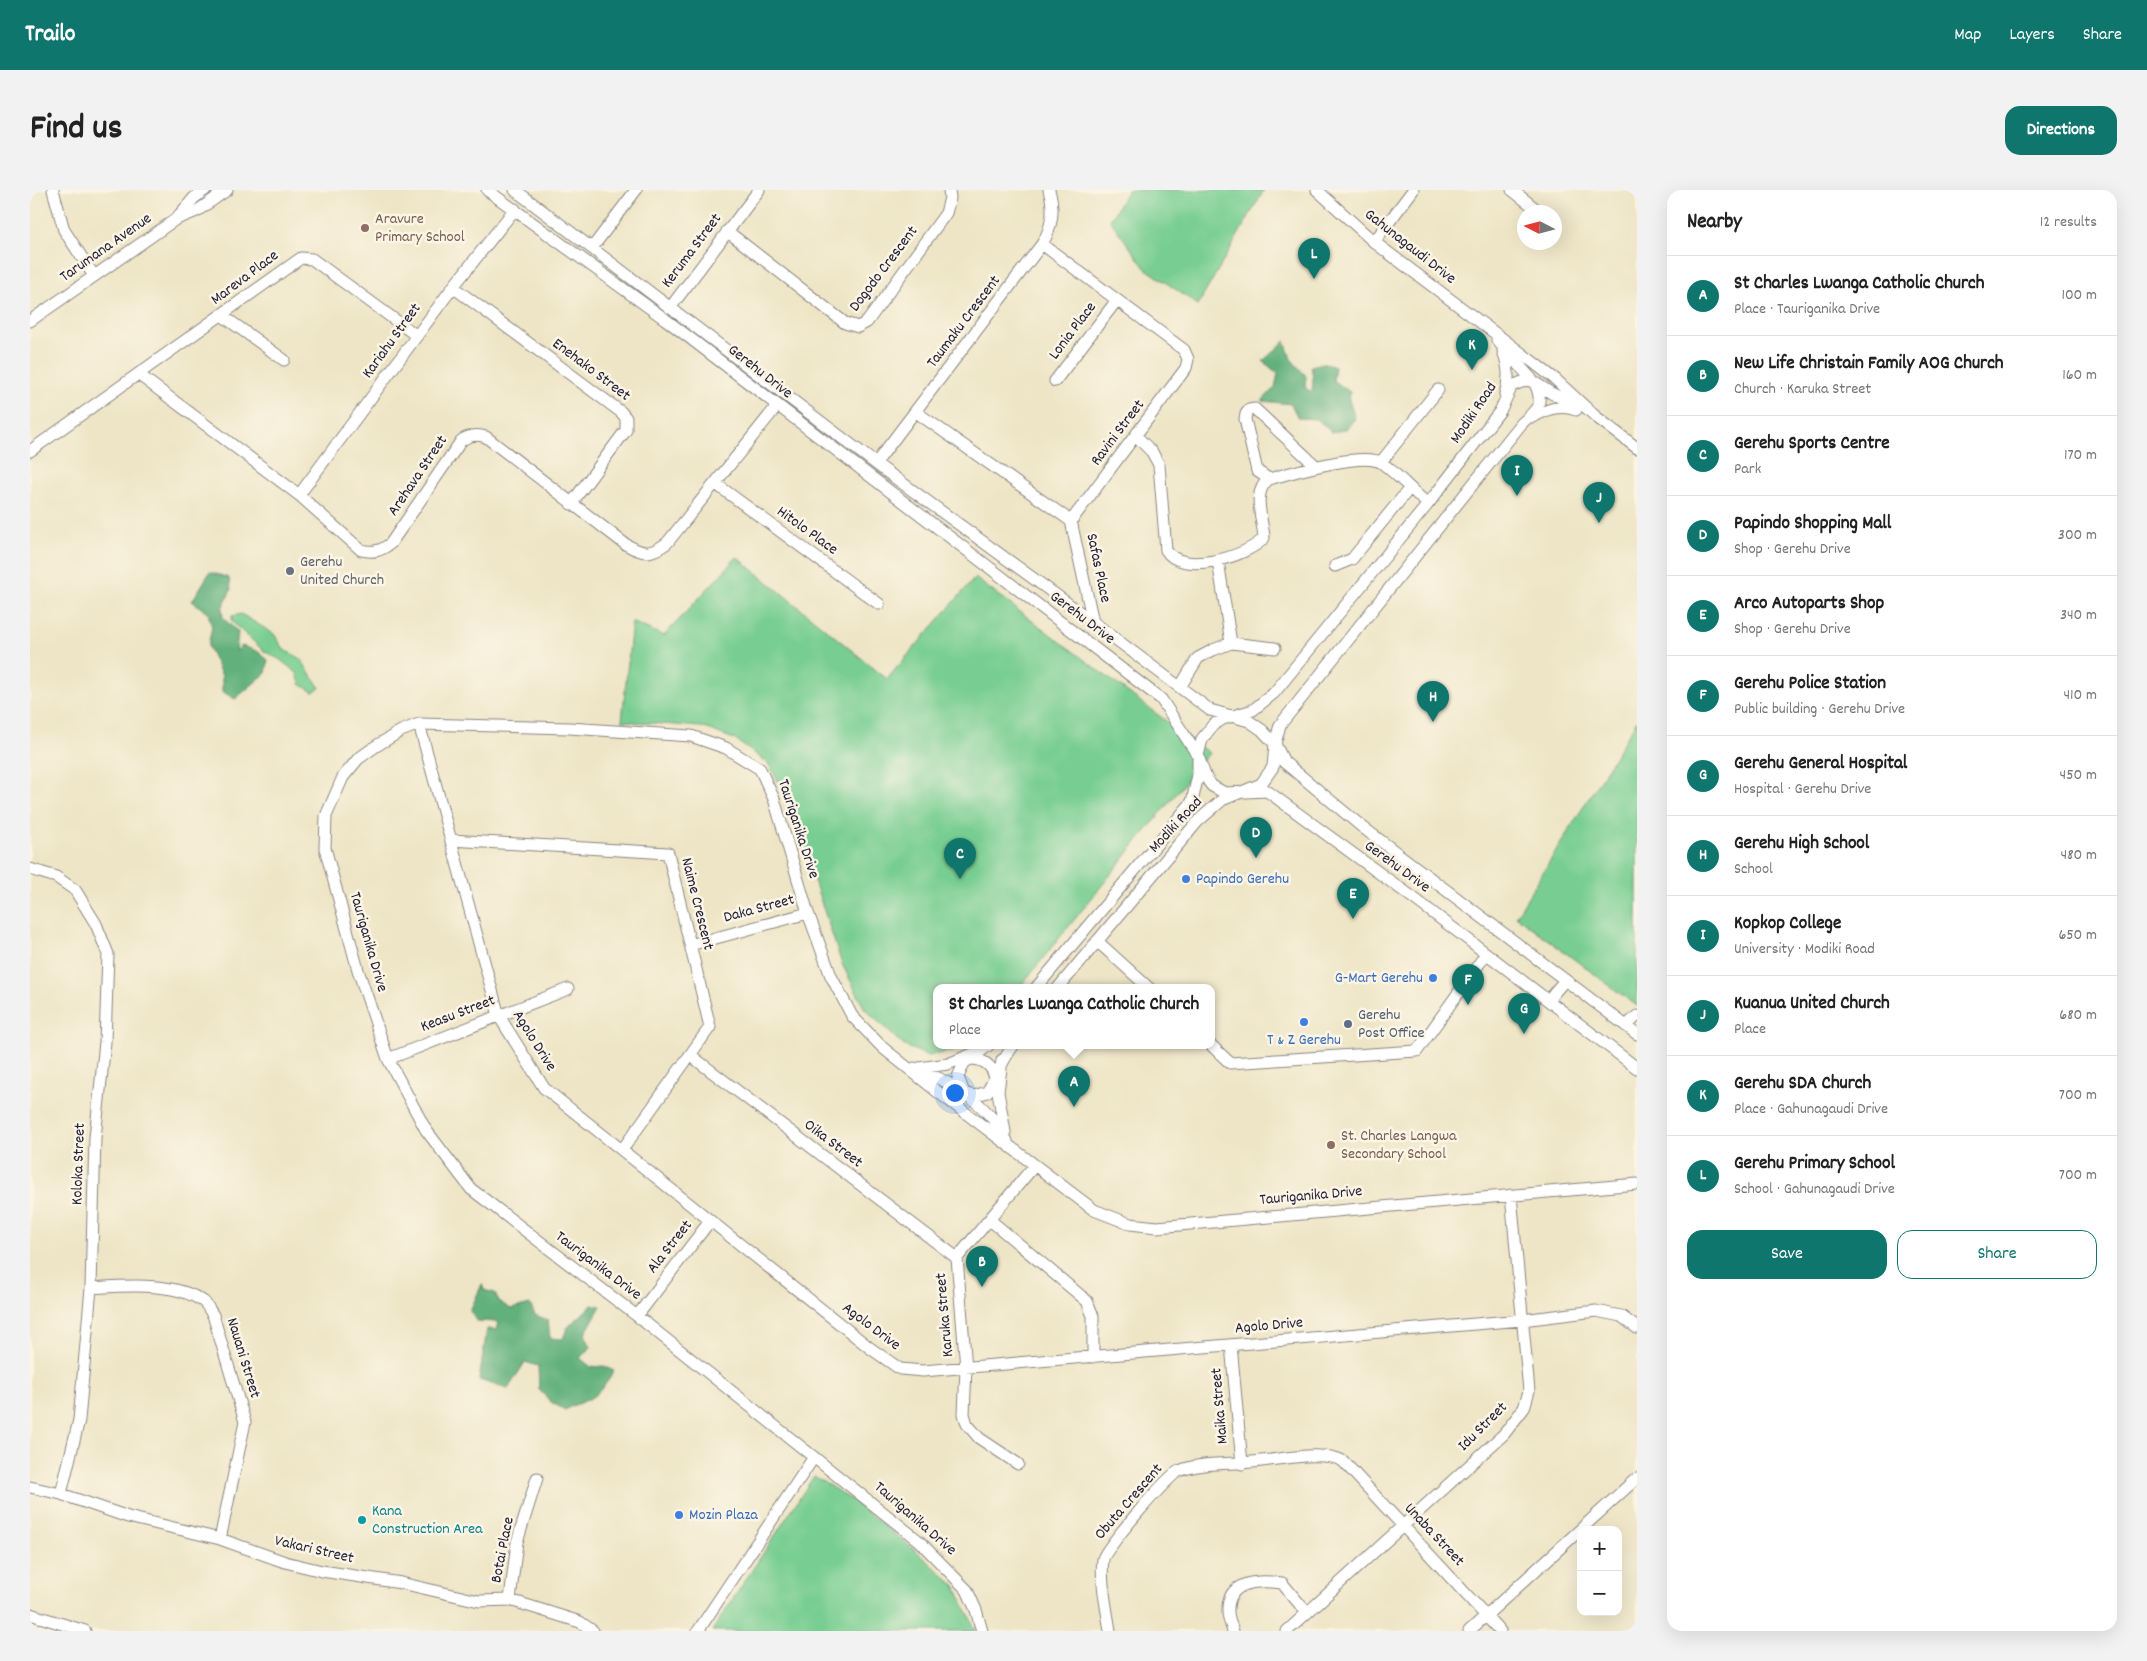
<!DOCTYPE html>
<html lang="en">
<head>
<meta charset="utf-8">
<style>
	body { margin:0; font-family:Dekko,sans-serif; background:#f2f2f2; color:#222 }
	.controls { position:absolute; right:15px; bottom:15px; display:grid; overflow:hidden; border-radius:10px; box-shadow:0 5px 20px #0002 }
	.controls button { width:45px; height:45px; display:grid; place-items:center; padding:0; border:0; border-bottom:1px solid #e0e0e0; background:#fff; color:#222; font:25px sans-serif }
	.compass { position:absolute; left:1487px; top:15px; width:45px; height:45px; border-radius:50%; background:#fff; box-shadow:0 5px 20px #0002; rotate:276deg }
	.you { position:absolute; left:924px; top:902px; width:18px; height:18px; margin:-12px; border:4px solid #fff; border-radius:50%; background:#1a73e8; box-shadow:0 0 0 8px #1a73e833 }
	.badge { display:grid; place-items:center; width:32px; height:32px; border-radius:50%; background:#0f766e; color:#fff; font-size:16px; font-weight:700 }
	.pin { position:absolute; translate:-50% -41px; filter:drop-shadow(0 1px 2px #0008) }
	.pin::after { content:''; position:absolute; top:26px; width:18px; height:15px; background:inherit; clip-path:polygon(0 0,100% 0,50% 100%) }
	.popup { position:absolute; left:903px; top:794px; width:282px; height:65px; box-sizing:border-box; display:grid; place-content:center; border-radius:10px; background:#fff; filter:drop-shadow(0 1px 4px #0005); font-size:16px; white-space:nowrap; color:#767676 }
	.popup b { font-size:19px; color:#222 }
	.popup::after { content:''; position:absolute; left:50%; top:100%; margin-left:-10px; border:10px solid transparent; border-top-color:#fff }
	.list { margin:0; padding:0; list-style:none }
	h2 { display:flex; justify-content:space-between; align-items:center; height:65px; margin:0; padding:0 20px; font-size:21px }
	h2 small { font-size:16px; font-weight:400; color:#767676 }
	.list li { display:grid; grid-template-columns:32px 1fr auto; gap:15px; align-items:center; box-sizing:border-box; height:80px; padding:0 20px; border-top:1px solid #e0e0e0 }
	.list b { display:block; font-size:19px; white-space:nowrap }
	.list p { margin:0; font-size:16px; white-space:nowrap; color:#767676 }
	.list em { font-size:16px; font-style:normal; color:#767676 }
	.actions { display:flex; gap:10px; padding:15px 20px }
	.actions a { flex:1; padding:11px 0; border:1px solid #0f766e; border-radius:15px; text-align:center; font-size:18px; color:#0f766e }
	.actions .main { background:#0f766e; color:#fff }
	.map { position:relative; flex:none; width:1607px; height:1441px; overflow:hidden; border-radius:15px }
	header { display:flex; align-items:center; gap:30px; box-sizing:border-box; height:70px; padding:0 25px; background:#0f766e; color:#fff }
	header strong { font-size:24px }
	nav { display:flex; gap:28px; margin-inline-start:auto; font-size:18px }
	.intro { display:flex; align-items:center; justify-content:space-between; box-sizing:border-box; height:120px; padding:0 30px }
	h1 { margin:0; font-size:35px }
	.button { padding:12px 22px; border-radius:15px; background:#0f766e; color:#fff; font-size:18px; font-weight:700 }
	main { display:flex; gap:30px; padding:0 30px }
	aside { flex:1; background:#fff; border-radius:15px; box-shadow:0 5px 20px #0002 }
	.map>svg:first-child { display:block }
	.green { fill:#78ce92; stroke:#4d7866 }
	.forest { fill:#62b17c; stroke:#426a5c }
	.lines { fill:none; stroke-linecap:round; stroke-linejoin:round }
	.minor-casing { stroke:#888480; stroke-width:13 }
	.minor { stroke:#fff; stroke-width:11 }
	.education-dot { fill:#8d6e63; stroke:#fcf5e5; stroke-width:2 }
	.worship-dot { fill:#6b7280; stroke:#fcf5e5; stroke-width:2 }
	.shop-dot { fill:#3f7fe0; stroke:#fcf5e5; stroke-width:2 }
	.service-dot { fill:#5c6f8a; stroke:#fcf5e5; stroke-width:2 }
	.culture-dot { fill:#0f9aa8; stroke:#fcf5e5; stroke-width:2 }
	.labels { text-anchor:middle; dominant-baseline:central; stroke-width:5; stroke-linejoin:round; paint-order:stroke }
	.education-label { font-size:16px; fill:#785e54; stroke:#fcf5e5; text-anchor:start }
	.street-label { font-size:16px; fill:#22223b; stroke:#fcf5e5 }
	.worship-label { font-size:16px; fill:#5b616d; stroke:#fcf5e5; text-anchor:start }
	.shop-label { font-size:16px; fill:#366cbe; stroke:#fcf5e5; text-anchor:start }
	.service-label { font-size:16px; fill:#4e5e75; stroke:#fcf5e5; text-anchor:start }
	.culture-label { font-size:16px; fill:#0d838f; stroke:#fcf5e5; text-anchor:start }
</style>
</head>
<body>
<header>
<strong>Trailo</strong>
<nav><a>Map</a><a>Layers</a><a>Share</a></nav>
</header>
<div class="intro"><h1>Find us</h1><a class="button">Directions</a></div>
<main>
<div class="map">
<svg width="1607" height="1441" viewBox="0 0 1607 1441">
	<rect width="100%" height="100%" fill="#fcf5e5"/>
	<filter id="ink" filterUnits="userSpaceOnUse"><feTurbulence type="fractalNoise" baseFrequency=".02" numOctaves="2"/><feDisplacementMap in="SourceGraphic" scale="10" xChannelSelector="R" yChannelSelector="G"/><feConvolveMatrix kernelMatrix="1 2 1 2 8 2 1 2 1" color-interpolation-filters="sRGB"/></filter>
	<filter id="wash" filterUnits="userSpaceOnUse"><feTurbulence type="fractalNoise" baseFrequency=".0096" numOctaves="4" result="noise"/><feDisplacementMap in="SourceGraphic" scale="20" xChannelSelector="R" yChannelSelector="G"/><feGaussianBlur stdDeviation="1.12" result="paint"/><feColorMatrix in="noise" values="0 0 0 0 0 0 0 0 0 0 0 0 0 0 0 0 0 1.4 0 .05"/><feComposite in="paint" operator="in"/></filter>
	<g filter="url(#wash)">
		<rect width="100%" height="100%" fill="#eee5c6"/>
		<path class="green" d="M1098,0H1234L1168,115L1115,78L1080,30Z
			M707,367L857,489L945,388L1179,563L989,798H906V856H931L922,861L898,866L873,855L835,819L812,774L755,604L738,573L704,549L672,537L592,531L602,432L634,446Z
			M211,424L244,444L254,460L270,468L290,498L283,502L270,494L267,483L249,469L234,461L202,432V426Z
			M1607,530V816L1486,726Z
			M784,1286L820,1309L891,1365L926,1397L946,1441H682Z"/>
		<path class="forest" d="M1255,151L1261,169L1276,186L1275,198L1282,202L1283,188L1281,176L1293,173L1305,177L1303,190L1320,202L1319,210L1325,229L1315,240L1301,242L1287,229L1268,228L1261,214L1232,211L1245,197L1248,184L1233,171Z
			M180,382L199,388L201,400L192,418L193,428L208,442L206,461L212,456L227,461L238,470L236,483L205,509L192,501V486L178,456L182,437L178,423L162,411Z
			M452,1094L454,1100L465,1103L469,1112L481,1119L500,1114L505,1125L518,1130L520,1148L533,1149L537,1138L562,1115L571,1116L555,1144L561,1157L550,1168L561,1177L574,1176L584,1181C578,1192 568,1205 557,1210C549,1214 542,1215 535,1220L521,1212L509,1200L508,1176L495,1172L478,1199L449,1190L457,1139L467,1140L469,1132L447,1131L440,1121Z"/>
	</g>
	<g filter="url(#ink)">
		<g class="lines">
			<g class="minor-casing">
				<path id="minor" d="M23,0L34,40L64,86
					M457,0L635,129L1131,509L1168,566L1176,588L1182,596L1195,603L1237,601L1382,707L1607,878
					M485,0L853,279L1063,432L1180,520L1219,531L1232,540L1245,554L1254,572L1331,636L1607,844
					M1287,0L1344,52L1478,153L1525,189L1565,226L1607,258
					M1482,0L1510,22
					M147,29L167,21L197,0
					M697,41L815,133L828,137L837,132L916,23L920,8L919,0
					M1344,52L1383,0
					M562,58L606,0
					M423,97L591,222L596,228V240L541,314
					M640,118L729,0
					M193,126L254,170
					M0,131L146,29L164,8L175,0
					M1467,150L1504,192L1521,203L1548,216
					M1473,161C1478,174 1480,190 1475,204
					M108,184L269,305L331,360C343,363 351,361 361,353L431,251C439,245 446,244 456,247L595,354C613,364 619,366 637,353L747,216
					M1025,191L1087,110
					M886,222L1041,331L1156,178L1158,169L1154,160L1012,54
					M1503,227C1518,219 1530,214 1546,220
					M1106,246L1122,262L1129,275L1136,360C1151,386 1217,367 1234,348C1233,330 1221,302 1239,289C1260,283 1334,261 1352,273C1367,284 1383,302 1398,314
					M0,261L271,68L282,69L387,146
					M1351,272L1408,200
					M846,273L1012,54C1022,38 1025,18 1019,0
					M1239,289L1227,281L1215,229L1216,224L1219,220L1225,219L1286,276
					M686,294L849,414
					M269,305L423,97L485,19
					M1041,331L1063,432
					M1188,371L1201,453
					M1305,376L1322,369L1379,299
					M1150,497L1168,468L1183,460L1201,453L1245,458
					M389,534L469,826L514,898L840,1158L870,1179L893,1181L1492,1130L1566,1121L1591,1126L1607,1138
					M421,650L638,663L680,837L592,960
					M0,679L26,687L45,700L66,734L78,764L75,852L65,948L61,1098L49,1230L31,1304
					M1067,751L1119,798
					M660,755L778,723
					M1006,798L1162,612L1168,585V566L1172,549L1183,535L1193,529L1223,520L1244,503L1398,314L1470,221L1482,196L1497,190L1504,192C1515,213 1508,219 1492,233L1250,535L1245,554L1243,577L1231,594L1192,610L1168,631L1028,798
					M1518,810L1535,790
					M1596,836L1607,826
					M1182,856L1200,873L1387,861L1456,764
					M660,865L927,1068
					M358,869L538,799
					M938,869C952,868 963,875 965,889
					M972,870L968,902L975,942
					M884,878C912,888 942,904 962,928C968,935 972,943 977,951
					M889,878L918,874L947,862
					M934,903L944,906L957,902C967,886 972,870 983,856
					M934,903L928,887L934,873L958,856
					M960,1030L1057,1111L1063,1126V1167
					M61,1098C94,1096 146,1091 174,1112C177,1115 180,1121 183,1125L215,1232L190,1349
					M607,1126L680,1031
					M1201,1155L1212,1274
					M988,1274L949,1248L937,1234L934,1224L936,1178L927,1068L1004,976
					M0,1297L31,1304L98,1327L190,1349L255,1372L292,1381L371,1393L449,1411L480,1410L550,1432L563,1441
					M480,1410L487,1352L507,1288
					M0,1424L55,1441
					M668,1441L784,1267
					M952,1441L946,1420L937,1400L889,1351L607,1126L441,999L396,940L358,869L328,780L295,658L296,626L313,587L328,569L346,556L371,541L389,534L539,538L661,546L696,558L730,579L744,609L778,723L801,786L822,826L853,858L904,899L1064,1020L1100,1034L1127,1037L1607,994
					M1080,1441C1077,1420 1070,1390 1073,1369C1075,1359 1138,1285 1149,1281C1174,1271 1204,1275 1231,1271C1253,1269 1294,1260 1313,1271L1470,1441
					M1203,1441C1201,1435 1198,1428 1198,1421C1197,1390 1229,1390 1252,1393L1277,1423
					M1257,1441L1474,1244L1494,1218L1499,1201L1481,1005
					M1439,1441L1607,1288"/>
			</g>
			<use href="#minor" class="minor"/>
		</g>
	</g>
	<g class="education-dot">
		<circle cx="335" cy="38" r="5"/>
		<circle cx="1301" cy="955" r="5"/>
	</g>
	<circle class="worship-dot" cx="260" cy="381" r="5"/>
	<g class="shop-dot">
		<circle cx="1156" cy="689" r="5"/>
		<circle cx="1403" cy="788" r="5"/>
		<circle cx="1274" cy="832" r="5"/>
		<circle cx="649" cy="1325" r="5"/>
	</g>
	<circle class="service-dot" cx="1318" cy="834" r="5"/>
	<circle class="culture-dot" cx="332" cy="1330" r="5"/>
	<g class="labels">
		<g class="education-label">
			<text x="345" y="29">Aravure<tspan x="345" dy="18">Primary School</tspan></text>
			<text x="1311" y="946">St. Charles Langwa<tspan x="1311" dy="18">Secondary School</tspan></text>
		</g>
		<g class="street-label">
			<text transform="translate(1380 57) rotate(38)">Gahunagaudi Drive</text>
			<text transform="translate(76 58) rotate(-35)">Tarumana Avenue</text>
			<text transform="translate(662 61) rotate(-53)">Keruma Street</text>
			<text transform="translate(854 79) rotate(-53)">Dogodo Crescent</text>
			<text transform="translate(215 88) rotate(-37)">Mareva Place</text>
			<text transform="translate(934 132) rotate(-53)">Taumaku Crescent</text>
			<text transform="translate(1043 141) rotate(-53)">Lonia Place</text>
			<text transform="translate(362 151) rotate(-54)">Kariahu Street</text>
			<text transform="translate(561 180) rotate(37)">Enehako Street</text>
			<text transform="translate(730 182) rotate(38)">Gerehu Drive</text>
			<text transform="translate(1444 223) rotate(-56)">Modiki Road</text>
			<text transform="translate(1088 243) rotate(-53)">Ravini Street</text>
			<text transform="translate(388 286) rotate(-56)">Arehava Street</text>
			<text transform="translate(777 341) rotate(36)">Hitolo Place</text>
			<text transform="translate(1068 378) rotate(78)">Safas Place</text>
			<text transform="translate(1052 428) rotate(37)">Gerehu Drive</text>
			<text transform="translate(1146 635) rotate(-47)">Modiki Road</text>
			<text transform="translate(768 639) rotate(72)">Tauriganika Drive</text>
			<text transform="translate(1367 677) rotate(36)">Gerehu Drive</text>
			<text transform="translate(667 714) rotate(76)">Naime Crescent</text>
			<text transform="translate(729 719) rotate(-15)">Daka Street</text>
			<text transform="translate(338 752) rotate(74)">Tauriganika Drive</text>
			<text transform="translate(428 824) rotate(-21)">Keasu Street</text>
			<text transform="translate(504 851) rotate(58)">Agolo Drive</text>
			<text transform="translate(803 954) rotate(37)">Oika Street</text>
			<text transform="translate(49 974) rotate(-88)">Koloka Street</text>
			<text transform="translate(1281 1006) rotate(-5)">Tauriganika Drive</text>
			<text transform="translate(640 1057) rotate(-52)">Ala Street</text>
			<text transform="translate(568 1076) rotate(37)">Tauriganika Drive</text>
			<text transform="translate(915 1125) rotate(-95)">Karuka Street</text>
			<text transform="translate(1239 1136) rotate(-5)">Agolo Drive</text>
			<text transform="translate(841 1137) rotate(37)">Agolo Drive</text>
			<text transform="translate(213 1168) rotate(73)">Nauani Street</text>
			<text transform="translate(1190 1216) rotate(-95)">Maika Street</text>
			<text transform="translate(1453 1237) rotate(-45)">Idu Street</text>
			<text transform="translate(1099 1312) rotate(-49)">Obuta Crescent</text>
			<text transform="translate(885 1329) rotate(41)">Tauriganika Drive</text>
			<text transform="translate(1404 1345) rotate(47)">Unaba Street</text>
			<text transform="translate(284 1360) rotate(13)">Vakari Street</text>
			<text transform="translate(473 1360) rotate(-79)">Botai Place</text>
		</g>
		<g class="worship-label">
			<text x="270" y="372">Gerehu<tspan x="270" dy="18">United Church</tspan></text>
		</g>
		<g class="shop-label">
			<text x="1166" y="689">Papindo Gerehu</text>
			<text x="1393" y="788" text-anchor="end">G-Mart Gerehu</text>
			<text x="1274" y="850" text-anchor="middle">T &amp; Z Gerehu</text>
			<text x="659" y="1325">Mozin Plaza</text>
		</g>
		<g class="service-label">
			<text x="1328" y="825">Gerehu<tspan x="1328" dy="18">Post Office</tspan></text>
		</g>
		<g class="culture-label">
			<text x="342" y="1321">Kana<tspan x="342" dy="18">Construction Area</tspan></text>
		</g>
	</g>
</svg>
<div class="controls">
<button>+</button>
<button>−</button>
</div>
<svg class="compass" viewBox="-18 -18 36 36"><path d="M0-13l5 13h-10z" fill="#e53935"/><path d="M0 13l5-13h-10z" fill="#767676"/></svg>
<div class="you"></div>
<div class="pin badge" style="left:1044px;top:917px">A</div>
<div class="popup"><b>St Charles Lwanga Catholic Church</b>Place</div>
<div class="pin badge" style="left:952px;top:1097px">B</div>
<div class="pin badge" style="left:930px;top:689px">C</div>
<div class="pin badge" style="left:1226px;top:668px">D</div>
<div class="pin badge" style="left:1323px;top:729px">E</div>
<div class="pin badge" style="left:1438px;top:815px">F</div>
<div class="pin badge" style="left:1494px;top:844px">G</div>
<div class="pin badge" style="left:1403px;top:532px">H</div>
<div class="pin badge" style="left:1487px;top:306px">I</div>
<div class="pin badge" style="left:1569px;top:333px">J</div>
<div class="pin badge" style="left:1442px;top:180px">K</div>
<div class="pin badge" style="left:1284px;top:89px">L</div>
</div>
<aside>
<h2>Nearby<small>12 results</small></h2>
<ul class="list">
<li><span class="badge">A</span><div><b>St Charles Lwanga Catholic Church</b><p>Place · Tauriganika Drive</p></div><em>100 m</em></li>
<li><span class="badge">B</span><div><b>New Life Christain Family AOG Church</b><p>Church · Karuka Street</p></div><em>160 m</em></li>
<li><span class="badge">C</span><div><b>Gerehu Sports Centre</b><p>Park</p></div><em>170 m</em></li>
<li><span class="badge">D</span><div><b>Papindo Shopping Mall</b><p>Shop · Gerehu Drive</p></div><em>300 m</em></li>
<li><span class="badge">E</span><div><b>Arco Autoparts Shop</b><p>Shop · Gerehu Drive</p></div><em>340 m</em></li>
<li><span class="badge">F</span><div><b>Gerehu Police Station</b><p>Public building · Gerehu Drive</p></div><em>410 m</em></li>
<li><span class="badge">G</span><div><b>Gerehu General Hospital</b><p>Hospital · Gerehu Drive</p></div><em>450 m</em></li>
<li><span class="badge">H</span><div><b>Gerehu High School</b><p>School</p></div><em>480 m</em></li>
<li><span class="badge">I</span><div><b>Kopkop College</b><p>University · Modiki Road</p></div><em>650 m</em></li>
<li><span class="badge">J</span><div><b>Kuanua United Church</b><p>Place</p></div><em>680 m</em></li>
<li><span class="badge">K</span><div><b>Gerehu SDA Church</b><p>Place · Gahunagaudi Drive</p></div><em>700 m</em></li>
<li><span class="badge">L</span><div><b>Gerehu Primary School</b><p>School · Gahunagaudi Drive</p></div><em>700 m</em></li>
</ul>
<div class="actions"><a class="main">Save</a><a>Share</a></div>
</aside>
</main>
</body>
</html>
